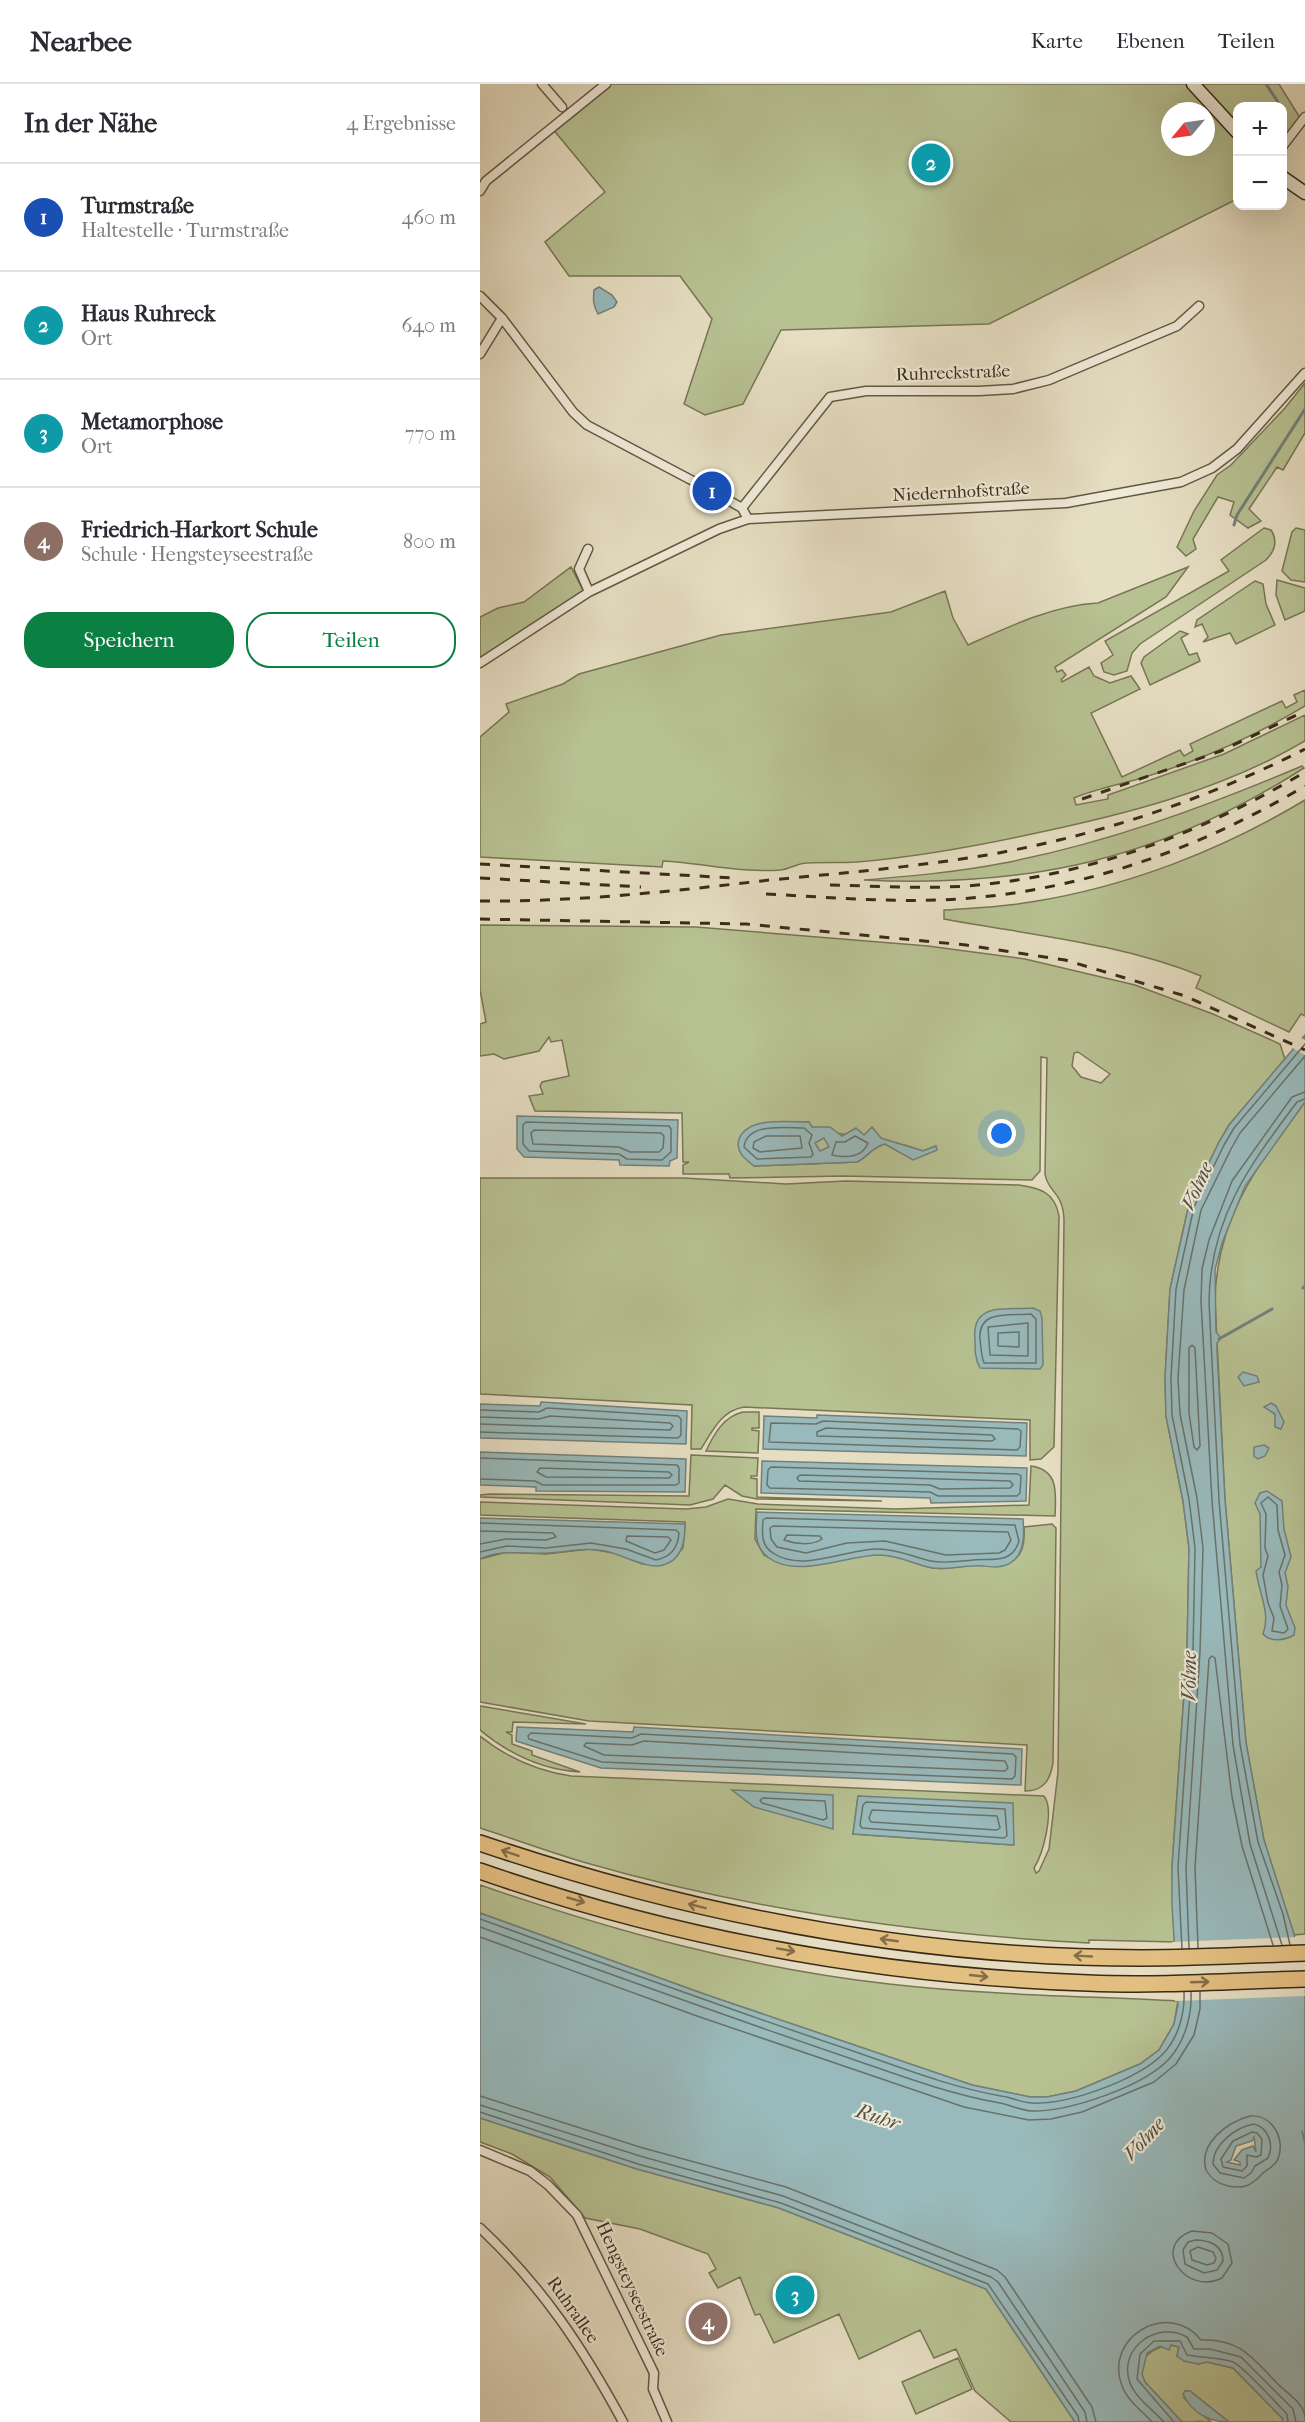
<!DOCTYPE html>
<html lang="de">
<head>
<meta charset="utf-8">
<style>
	body { margin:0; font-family:"IM FELL French Canon",serif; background:#f2f2f3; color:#2b2b33 }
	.controls { position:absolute; right:18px; top:18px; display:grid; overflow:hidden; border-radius:12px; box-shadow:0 6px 24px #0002 }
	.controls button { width:54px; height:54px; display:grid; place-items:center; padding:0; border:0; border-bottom:2px solid #e1e1e2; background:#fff; color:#2b2b33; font:30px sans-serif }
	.compass { position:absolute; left:681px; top:18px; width:54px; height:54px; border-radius:50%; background:#fff; box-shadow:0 6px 24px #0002; rotate:241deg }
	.you { position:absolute; left:522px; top:1050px; width:21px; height:21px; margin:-15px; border:4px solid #fff; border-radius:50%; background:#1a73e8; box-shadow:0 0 0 9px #1a73e833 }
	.badge { display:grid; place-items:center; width:39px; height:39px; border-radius:50%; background:#0b8043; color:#fff; font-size:20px; font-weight:700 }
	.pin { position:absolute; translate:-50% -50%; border:3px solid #fff; box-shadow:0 2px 6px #0006 }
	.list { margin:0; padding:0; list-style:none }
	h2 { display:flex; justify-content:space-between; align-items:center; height:78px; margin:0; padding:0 24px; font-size:26px }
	h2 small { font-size:20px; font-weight:400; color:#7c7c81 }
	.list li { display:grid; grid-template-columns:39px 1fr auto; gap:18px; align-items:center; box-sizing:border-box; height:108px; padding:0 24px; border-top:2px solid #e1e1e2 }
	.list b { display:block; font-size:22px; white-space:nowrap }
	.list p { margin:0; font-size:20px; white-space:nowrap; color:#7c7c81 }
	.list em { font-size:20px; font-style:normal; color:#7c7c81 }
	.actions { display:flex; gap:12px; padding:18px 24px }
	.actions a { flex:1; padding:14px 0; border:2px solid #0b8043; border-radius:24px; text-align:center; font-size:21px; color:#0b8043 }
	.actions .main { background:#0b8043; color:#fff }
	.map { position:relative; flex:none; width:825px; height:2338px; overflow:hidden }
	header { display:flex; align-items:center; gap:36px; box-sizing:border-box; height:84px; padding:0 30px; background:#fff; border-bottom:2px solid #e1e1e2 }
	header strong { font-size:28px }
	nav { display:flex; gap:33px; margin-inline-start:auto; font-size:21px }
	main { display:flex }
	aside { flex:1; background:#fff }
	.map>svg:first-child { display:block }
	.green { fill:#b7c192; stroke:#787655; stroke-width:1.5; fill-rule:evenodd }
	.water { fill:#99babc; stroke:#73817a; stroke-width:1.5; fill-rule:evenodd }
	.pier { fill:#e6dec3 }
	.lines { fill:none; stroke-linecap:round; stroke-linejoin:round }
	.shore { stroke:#69726a; stroke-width:1.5 }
	.stream { stroke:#73817a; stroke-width:3 }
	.minor-casing { stroke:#645843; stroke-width:11 }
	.secondary-casing { stroke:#392b18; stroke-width:15 }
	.motorway-casing { stroke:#392b18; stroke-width:18 }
	.minor { stroke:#efead8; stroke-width:8 }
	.secondary { stroke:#efead8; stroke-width:12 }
	.motorway { stroke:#e3bf82; stroke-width:15 }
	.rail { stroke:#392b18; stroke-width:3; stroke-dasharray:10 10; stroke-linecap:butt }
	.oneway { stroke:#866e48 }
	.labels { text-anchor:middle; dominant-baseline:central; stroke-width:4.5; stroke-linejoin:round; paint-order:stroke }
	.street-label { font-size:18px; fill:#392b18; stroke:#efead8 }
	.water-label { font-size:20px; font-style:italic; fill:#514f41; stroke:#efead8 }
</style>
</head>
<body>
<header>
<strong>Nearbee</strong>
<nav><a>Karte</a><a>Ebenen</a><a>Teilen</a></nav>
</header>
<main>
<aside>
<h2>In der Nähe<small>4 Ergebnisse</small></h2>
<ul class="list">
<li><span class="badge" style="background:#1a4fb4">1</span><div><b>Turmstraße</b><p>Haltestelle · Turmstraße</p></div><em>460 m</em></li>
<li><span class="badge" style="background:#0f9aa8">2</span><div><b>Haus Ruhreck</b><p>Ort</p></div><em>640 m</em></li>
<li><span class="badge" style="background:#0f9aa8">3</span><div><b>Metamorphose</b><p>Ort</p></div><em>770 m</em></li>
<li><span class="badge" style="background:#8d6e63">4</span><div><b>Friedrich-Harkort Schule</b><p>Schule · Hengsteyseestraße</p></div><em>800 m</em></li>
</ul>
<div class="actions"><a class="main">Speichern</a><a>Teilen</a></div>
</aside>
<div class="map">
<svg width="825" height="2338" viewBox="0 0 825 2338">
	<rect width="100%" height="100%" fill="#e6dec3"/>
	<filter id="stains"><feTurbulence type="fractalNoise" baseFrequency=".00333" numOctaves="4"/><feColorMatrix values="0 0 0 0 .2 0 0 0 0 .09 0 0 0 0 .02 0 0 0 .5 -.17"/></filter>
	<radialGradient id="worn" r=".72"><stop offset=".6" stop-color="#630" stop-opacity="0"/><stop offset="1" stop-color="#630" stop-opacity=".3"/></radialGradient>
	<path class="green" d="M126,0H799L822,37L803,63L802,22H758L757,115L509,240L301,246L263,320L225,331L204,320L232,235L200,192H89L65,158L125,108L72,44ZM690,27H726V63H690Z
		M825,299V349L803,386L797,383L769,425L781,437L768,444L750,431L754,418L738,413L713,455L716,465L706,472L697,463L714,427L737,391L751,381L805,324Z
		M784,444L791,446C798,457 795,467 786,476L660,560L652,569L647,587L634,591L624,588L621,579L633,571L625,557L749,487L741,476Z
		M816,444L825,446V498L811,496L802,487L812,448Z
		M91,483L104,508L0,574V533L18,524L44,518Z
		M708,483L686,513L575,583L577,588L582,586L586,591L581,596L582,598L609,583L614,592L630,599L651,592L660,605L611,629L642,693L700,666L704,672L713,667L710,660L802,617L806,624L817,618L814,611L825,606V622C773,653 714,679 655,696C636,701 613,706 594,714L596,721L628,715V711L744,670L825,631V657C740,707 643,731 547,751C491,763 434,773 377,778C360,779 343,778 327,779C318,779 310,785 301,786C261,789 223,779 183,777L182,783L0,773V653L29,628L26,620L83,600L99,590L241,551L411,528L465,507L473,534L488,561C528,543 574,521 618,519Z
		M797,496L825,504V527L805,536L796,511Z
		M775,497L783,500L786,520L795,541L756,560L750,549L723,558L728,553L722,540L715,543L717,536Z
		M700,547L708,550L701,554L709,571L717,569L720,577L670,601L661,579L664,573Z
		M822,682L824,684C683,774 552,804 384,796C431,792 478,788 524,779C627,759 725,723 822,682Z
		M825,716V932L821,930L809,948L716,904L721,892C640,859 550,851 464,835V826C493,824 522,823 551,818C647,803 742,766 825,716Z
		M0,841L216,843L448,862L545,875L655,901L733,930L800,960L805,975L749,1041L739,1058L709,1120L690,1205L685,1294L686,1332L703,1417L709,1464L707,1567L692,1783L695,1858L609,1856V1859C438,1850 269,1826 103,1778C69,1768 34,1755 0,1744V1652C26,1673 57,1687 91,1692L564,1712C575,1726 563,1770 554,1784L556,1789L559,1787L569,1765L578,1688L584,1136C583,1107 568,1109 565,1090L567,974L561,973L560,1087L552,1096L363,1092L250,1094L249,1090H203V1081L209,1078H203L202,1029L55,1027L49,1012L63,1010L60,1002L62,998L89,992L82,956L71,958L69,953L59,967L24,975L14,970L0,972V940L6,938L0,906ZM598,968L630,990L621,999L601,993L592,982L594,969ZM329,1038L331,1043C370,1055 403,1052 443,1067L456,1062L433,1075L405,1060C392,1063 389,1072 377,1078L274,1082L272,1042L284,1039ZM378,1712H379L533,1761L373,1750Z
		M825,1018V1850L814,1851L784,1757L766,1659L745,1416L735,1218C736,1134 777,1082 825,1018Z
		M335 1061a7 7 0 1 1 14 0a7 7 0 1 1-14 0Z
		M0,1094H204L306,1100L365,1097L539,1101C561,1104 575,1109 579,1132L574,1363L561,1375L550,1376V1336L264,1323C241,1327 233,1346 221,1365H211L212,1321L0,1310Z
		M263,1328H279V1344H272V1346L279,1347L278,1369L226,1367C234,1350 244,1332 263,1328Z
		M211,1371L278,1374L277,1392H271V1394L277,1395V1413L402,1417L277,1415L262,1412L245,1401L233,1415L210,1421L0,1413V1411L10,1410L209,1412Z
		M551,1382C579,1386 576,1409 575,1432L276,1425L275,1455L284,1471C328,1496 359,1467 404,1471C421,1472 436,1481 453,1484C467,1486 480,1482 494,1481C525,1481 547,1483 544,1443L572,1440L576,1444L573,1679C570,1696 564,1707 545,1707L547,1661L109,1637L0,1618V1475L27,1468L66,1470L110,1465L145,1471L162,1480L190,1478L203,1464L205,1440V1438L0,1431V1418L206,1425L226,1423L248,1415L278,1420L416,1425L549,1421Z
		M0,1622L106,1640L33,1638L32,1648H26L32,1651V1660L52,1667V1671L100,1688C62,1686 29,1670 0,1646Z
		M0,1801C133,1847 268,1884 409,1900C505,1911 602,1912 698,1917L694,1940L679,1966L660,1980L596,2007L567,2013H550L492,2001L224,1910L0,1829Z
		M0,2034L157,2085L299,2124L506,2205L595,2338H531L495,2307L476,2265L454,2274L440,2246L379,2275L359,2230L294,2259L280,2230L275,2231L260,2193L238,2204L229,2189L236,2185L228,2170L160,2145L105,2134L70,2093L32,2070L0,2058Z
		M691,2261L699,2263L697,2272L718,2280L727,2278L753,2284L803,2335L802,2338H749L710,2307H705L704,2314L731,2338H702L665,2298C653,2276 672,2263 691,2261Z
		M478,2274L492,2305L436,2330L422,2298Z"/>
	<path class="water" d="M119,203L132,211L137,218L134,223L118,230C113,221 113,216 114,206Z
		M825,951V1018L765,1102L742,1159L735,1186L736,1248L741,1254L737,1259V1267L745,1416L766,1659L784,1756L814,1850L825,1914V2057L822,2047L825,2060V2338H802L803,2335L753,2284L727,2278L718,2280L704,2277L697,2272L699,2263L691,2261L689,2266L680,2262L667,2269L662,2290L665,2298L702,2338H595L506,2205L299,2124L157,2085L0,2034V1829L224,1910L492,2001L550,2013H567L596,2007L660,1980L679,1966L694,1940L698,1921L692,1821V1783L707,1567L709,1464L703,1417L686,1332L685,1294L690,1205L709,1120L739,1058L749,1041ZM774,2053L776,2068L773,2062L762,2066L754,2076L760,2078V2081L747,2078L751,2076L756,2062L772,2057Z
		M37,1032L198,1036L197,1074L190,1077L189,1082L140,1081L139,1076L44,1073L37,1065Z
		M329,1038L332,1043H350L362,1052L376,1044L384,1051L392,1043L401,1054L443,1067L456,1062L457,1066L433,1076L405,1060C392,1063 389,1072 377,1078L274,1082C265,1075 255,1068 259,1055C268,1032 309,1038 329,1038ZM344,1054L349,1063L340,1067L335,1059Z
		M553,1224L560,1227L562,1234L563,1281L560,1285L500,1284C495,1275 495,1266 495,1256C491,1218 525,1226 553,1224Z
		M763,1288L777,1292L779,1298L764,1302L758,1293Z
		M61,1318L207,1327L206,1360L0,1354V1320L60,1322Z
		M791,1319L796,1322L804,1338L801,1345L795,1343V1330L784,1323Z
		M337,1331L547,1339L546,1372L283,1365L284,1332L337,1334Z
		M784,1361L789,1364L785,1372L778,1375L774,1372V1363Z
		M0,1368L206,1375L205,1408L56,1407V1403L0,1401Z
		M282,1377L547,1384L546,1417L451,1419L450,1414L281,1409Z
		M787,1407L802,1417L804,1445L811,1473L805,1489L808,1502L806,1521L815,1544L814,1551C805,1556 791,1559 783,1550C791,1530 779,1509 776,1487L781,1483L780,1430L775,1419L780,1409Z
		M277,1428L543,1435C545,1456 544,1481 516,1483C509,1483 501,1481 494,1482C480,1482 467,1486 453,1484C435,1481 419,1471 400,1471C367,1471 318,1495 289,1474C273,1463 276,1444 277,1428Z
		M0,1434L205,1440C205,1458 202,1476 183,1481C168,1486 141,1470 125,1467C106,1463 88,1468 69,1469C45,1471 23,1464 0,1475Z
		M37,1643L153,1648L154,1643L542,1665L541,1701L121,1684L36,1657Z
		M252,1706L353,1711V1745L274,1723Z
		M378,1712L533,1719L534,1761L373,1750Z
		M705,2307H710L749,2338C729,2338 712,2329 703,2310Z"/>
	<path class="pier" d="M819,953L825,956V971L811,963Z
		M818,1853L825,1912L695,1917L692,1858Z"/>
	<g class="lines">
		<path class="shore" d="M46,1038L189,1042L191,1045V1068L182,1076L147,1075L139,1070L49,1067L43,1060V1041Z
			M324,1044L332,1051L329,1059L333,1070L331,1073L277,1075L264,1063C267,1038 306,1044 324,1044Z
			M54,1046L181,1049L184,1052L183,1064L179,1068H150L139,1063L53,1060L51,1049Z
			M286,1052H320L322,1064L280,1068L273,1064L274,1058Z
			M375,1052L388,1059C382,1074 366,1074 352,1071L356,1058H365Z
			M551,1230L556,1235V1279H504C501,1271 501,1263 500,1255C498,1225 529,1232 551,1230Z
			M548,1239V1272L510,1271L508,1243Z
			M539,1248V1263L518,1262V1249Z
			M712,1261L715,1264L720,1362L717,1366L714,1363L709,1329V1264Z
			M0,1326L59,1328L67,1324L198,1332L201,1335V1351L198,1354L0,1348
			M0,1333L59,1335L70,1332L190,1339L193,1342L190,1346L0,1340
			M343,1337L538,1345L541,1347L540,1363L537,1366L289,1358L291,1339L336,1340Z
			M346,1344L512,1351L515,1355L512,1357L337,1352V1348Z
			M0,1374L197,1381L199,1384V1399L196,1401H63L55,1397L0,1395
			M291,1383L538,1390L541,1392L540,1409L537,1412H458L450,1408L290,1404L287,1401L288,1386Z
			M60,1384L189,1388L192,1391L189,1394L66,1393L57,1388Z
			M320,1391L530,1397L533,1401L530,1404L460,1405L450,1401L319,1397L317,1394Z
			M788,1413L797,1421L798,1446L805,1471L799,1488L802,1501L800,1522L808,1545L804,1549L792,1547L794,1534L788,1519L783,1491L788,1472L785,1464L786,1430L781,1419Z
			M286,1434L535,1441L539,1457C532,1481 511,1474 493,1476C479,1477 465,1480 451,1477C433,1473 417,1465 398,1465C365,1465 323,1489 293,1469C281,1462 282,1449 283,1436Z
			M0,1439L196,1446L199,1449C198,1464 191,1473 176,1476L146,1465L111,1459L66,1464L27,1462L0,1468
			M293,1442L528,1448L531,1456L525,1466L519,1469L466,1471L405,1457L367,1459L326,1469L297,1463L291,1455L290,1444Z
			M0,1447L73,1449L76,1453L66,1456L26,1455L0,1460
			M307,1451L340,1452L342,1455C332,1462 316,1460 304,1456Z
			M147,1452L188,1453L191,1456L184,1466L175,1469L146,1457Z
			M51,1649L152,1654L161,1650L533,1670L536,1673L535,1692L532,1695L122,1678L49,1655L48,1652Z
			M164,1657L525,1677L528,1684L525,1687L124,1671L104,1662L106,1659L152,1661Z
			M283,1714L345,1717L347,1734L343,1736L282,1719L280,1716Z
			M386,1718L525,1725L527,1752L524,1754L382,1744L380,1741L383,1721Z
			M392,1726L517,1732L520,1744L517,1746L391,1738L389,1734Z
			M0,1835C124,1880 248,1925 373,1967C422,1984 470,2003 521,2012C531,2013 541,2019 552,2019C588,2021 656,1996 682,1971C698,1955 705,1930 704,1908
			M0,1843C124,1888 248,1933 372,1975C421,1992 469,2010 520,2019C530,2021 540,2026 551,2027C588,2028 663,2003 689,1975C705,1957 712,1932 711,1908
			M0,1853L217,1932L484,2023L549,2036L571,2035L602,2028L674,1998L696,1980L714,1951L720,1925V1908
			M802,1861L770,1760L753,1661L732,1417L721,1217L722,1185L729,1156L752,1097L812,1013L825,1008
			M810,1861L803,1830L778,1758L760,1660L739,1416L729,1218C730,1134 769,1082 817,1018L825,1015
			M709,1864L706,1784L720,1568L723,1464L717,1414L700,1330L698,1294L704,1206L721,1126L751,1065L760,1049L825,972
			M718,1864L715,1784L729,1575L732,1572L735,1574L752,1713L762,1762L793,1861
			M702,1865L698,1783L713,1567L715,1464L709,1415L692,1331L691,1294L696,1205L714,1123L744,1061L754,1044L825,960
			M0,2012L163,2064L306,2103L517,2186L525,2193L612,2323L616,2338
			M0,2021L160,2072L303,2112L511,2193L518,2198L605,2328L607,2338
			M0,2028L158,2080L301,2119L508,2200L598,2332L599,2338
			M770,2032C792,2030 806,2055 798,2075C794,2084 786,2085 781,2091C771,2102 763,2105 748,2102C738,2100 731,2095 726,2086C718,2059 748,2038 770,2032Z
			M774,2040C789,2044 794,2061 788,2074L775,2082L771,2089L764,2094L740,2089L733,2080C733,2060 756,2043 774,2040Z
			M772,2048L777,2049L782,2055L781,2071L776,2073L767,2071V2082L762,2087L743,2083L741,2075L753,2057Z
			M712,2147L732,2149L748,2160L752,2179L742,2194C706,2212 670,2162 712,2147Z
			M715,2156C729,2156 743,2161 743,2177L737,2186L724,2189L705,2180L703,2166L708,2158Z
			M718,2163L733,2168L736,2174L734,2179L727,2181L712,2176L710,2167Z
			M672,2338C662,2327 647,2316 642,2302C623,2253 689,2215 721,2256C763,2254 775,2278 801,2303C811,2312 821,2318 825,2331
			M684,2338C674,2327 655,2313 650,2299C637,2264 678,2236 707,2253L714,2265H730L761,2273L813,2325L816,2338
			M694,2338L657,2295L660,2270L674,2257H700L707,2271C723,2274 737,2273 753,2278C762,2281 798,2321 807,2330L808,2338"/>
		<path class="stream" d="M786,0L798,18
			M754,441L757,431L825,325
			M823,1204L825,1202
			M739,1255L792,1225
			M716,2338H722"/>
		<g class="minor-casing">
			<path id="minor" d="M62,0L82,23
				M802,63L825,33
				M0,107L6,97L126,0
				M0,212L22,234L93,328L107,341L232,407L262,424L268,435
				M0,270L22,234
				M262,424L350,313L386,307H499L533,305L569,296L697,242L719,222
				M108,465L99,485L109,508
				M0,579L109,508L239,445L268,435L586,419L701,398L732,384L757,365L825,289
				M0,2066L50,2087L68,2101L97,2131L174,2289L173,2305L187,2338
				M0,2144C62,2202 103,2264 143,2338"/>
		</g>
		<g class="secondary-casing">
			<path id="secondary" d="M713,0L758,49
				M802,93L825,109"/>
		</g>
		<g class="motorway-casing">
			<path id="motorway" d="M0,1759C213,1831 436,1874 662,1874C716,1874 771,1871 825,1869
				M0,1787C195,1855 401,1892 608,1899C680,1902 753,1897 825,1895"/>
		</g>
		<use href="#minor" class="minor"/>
		<use href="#secondary" class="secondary"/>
		<use href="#motorway" class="motorway"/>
		<path class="rail" d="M602,715L741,667L825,627
			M0,780L254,794
			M0,794L161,803
			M350,801C395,802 441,805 487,802C609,792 720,750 825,688
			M286,810C344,813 402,818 459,816C590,811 714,768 825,702
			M0,817C97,818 194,807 290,796C363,789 435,783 507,771C617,752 725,716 825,665
			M0,835L266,840L486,861L585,876L705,912L825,966"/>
	</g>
	<defs><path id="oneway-shaft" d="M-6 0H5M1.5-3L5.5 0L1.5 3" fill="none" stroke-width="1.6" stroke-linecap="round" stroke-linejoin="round" transform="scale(1.5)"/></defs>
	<g class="oneway">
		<use href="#oneway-shaft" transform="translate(30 1769) rotate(-161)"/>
		<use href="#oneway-shaft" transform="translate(96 1816) rotate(16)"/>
		<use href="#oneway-shaft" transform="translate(217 1822) rotate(-166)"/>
		<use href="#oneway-shaft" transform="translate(409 1856) rotate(-172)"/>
		<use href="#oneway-shaft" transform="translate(306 1866) rotate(10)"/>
		<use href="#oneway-shaft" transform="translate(603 1872) rotate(-177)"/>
		<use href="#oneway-shaft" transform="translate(499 1892) rotate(6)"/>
		<use href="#oneway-shaft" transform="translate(720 1898) rotate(-2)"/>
	</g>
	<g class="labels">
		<g class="street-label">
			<text transform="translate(473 289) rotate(-2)">Ruhreckstraße</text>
			<text transform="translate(481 408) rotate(-3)">Niedernhofstraße</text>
			<text transform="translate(152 2205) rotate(65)">Hengsteyseestraße</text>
			<text transform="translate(93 2226) rotate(55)">Ruhrallee</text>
		</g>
		<g class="water-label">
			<text transform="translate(717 1102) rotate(-66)">Volme</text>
			<text transform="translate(709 1592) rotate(-90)">Volme</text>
			<text transform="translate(398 2033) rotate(18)">Ruhr</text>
			<text transform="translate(664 2055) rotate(-47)">Volme</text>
		</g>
	</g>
	<rect width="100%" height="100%" filter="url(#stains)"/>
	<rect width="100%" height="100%" fill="url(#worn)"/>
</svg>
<div class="controls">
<button>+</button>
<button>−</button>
</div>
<svg class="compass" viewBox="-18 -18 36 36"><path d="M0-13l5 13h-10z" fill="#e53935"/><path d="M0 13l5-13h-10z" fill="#7c7c81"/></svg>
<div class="you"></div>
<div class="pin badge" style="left:232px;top:407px;background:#1a4fb4">1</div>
<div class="pin badge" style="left:451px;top:79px;background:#0f9aa8">2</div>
<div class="pin badge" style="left:315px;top:2211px;background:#0f9aa8">3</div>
<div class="pin badge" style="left:228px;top:2238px;background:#8d6e63">4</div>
</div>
</main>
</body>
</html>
